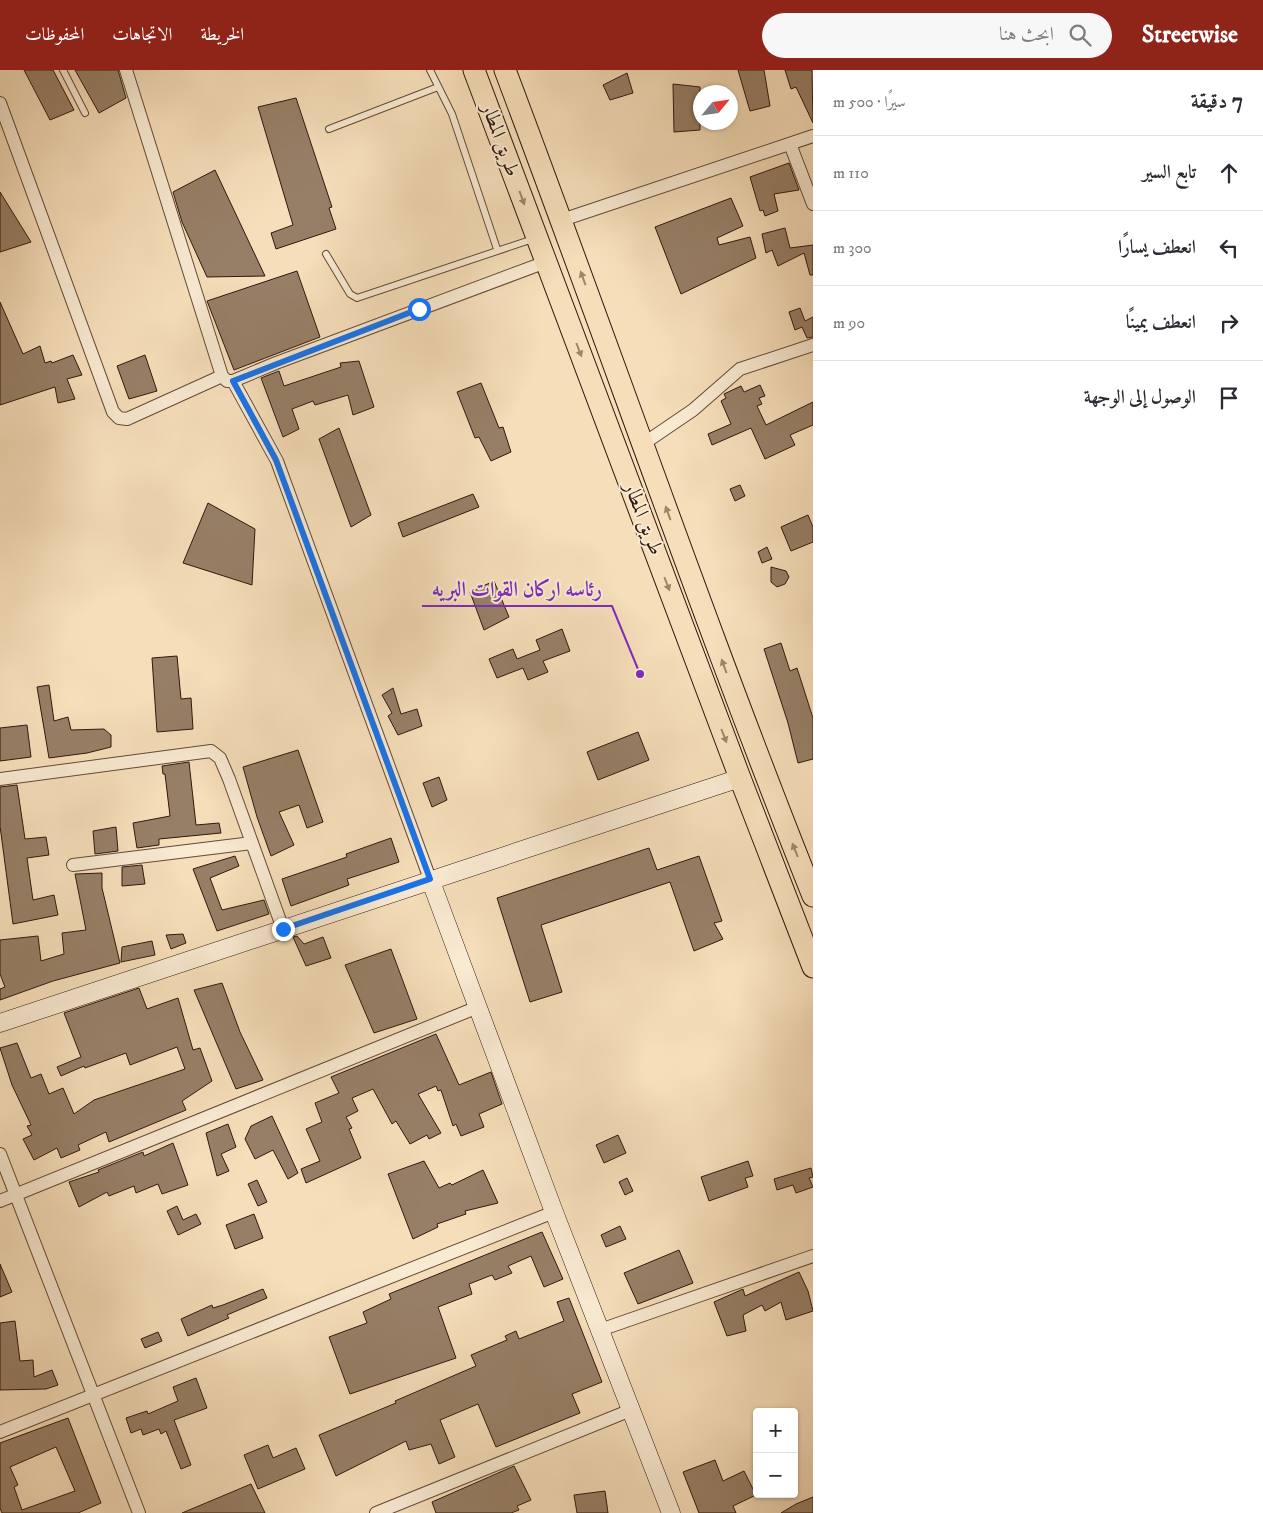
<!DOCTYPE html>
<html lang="ar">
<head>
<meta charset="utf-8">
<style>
	body { margin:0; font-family:"IM FELL DW Pica",Amiri,serif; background:#f7f7f7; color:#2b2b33; direction:rtl }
	.controls { position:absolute; right:15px; bottom:15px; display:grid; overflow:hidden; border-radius:5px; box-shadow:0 1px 4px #0004 }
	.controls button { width:45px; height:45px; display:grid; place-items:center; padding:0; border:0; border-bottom:1px solid #e1e1e2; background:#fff; color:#2b2b33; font:25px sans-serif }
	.compass { position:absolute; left:693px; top:15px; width:45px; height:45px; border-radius:50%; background:#fff; box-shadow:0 1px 4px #0004; rotate:61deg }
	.stop { position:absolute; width:15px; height:15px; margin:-11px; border:4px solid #1a73e8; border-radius:50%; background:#fff }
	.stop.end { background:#1a73e8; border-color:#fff; box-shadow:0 1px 5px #0008 }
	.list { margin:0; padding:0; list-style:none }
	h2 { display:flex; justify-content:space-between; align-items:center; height:65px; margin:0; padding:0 20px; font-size:21px }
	h2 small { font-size:16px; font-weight:400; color:#7c7c81 }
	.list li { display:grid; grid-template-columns:32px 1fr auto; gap:15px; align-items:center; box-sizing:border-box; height:75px; padding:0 20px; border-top:1px solid #e1e1e2 }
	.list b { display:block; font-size:19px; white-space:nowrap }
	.list em { font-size:16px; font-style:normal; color:#7c7c81 }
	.icon { flex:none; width:28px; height:28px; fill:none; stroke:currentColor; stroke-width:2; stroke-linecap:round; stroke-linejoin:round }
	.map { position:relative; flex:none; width:813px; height:1443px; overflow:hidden; direction:ltr }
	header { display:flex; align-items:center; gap:30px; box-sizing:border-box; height:70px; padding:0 25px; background:#8f2418; color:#fff }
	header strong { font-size:24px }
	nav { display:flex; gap:28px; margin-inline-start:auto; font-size:18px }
	.search { width:350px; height:45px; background:#f7f7f7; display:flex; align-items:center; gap:12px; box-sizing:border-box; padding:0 18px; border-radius:28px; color:#7c7c81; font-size:19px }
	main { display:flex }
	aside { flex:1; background:#fff }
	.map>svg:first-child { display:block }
	.building { fill:#977f67; stroke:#30180d; fill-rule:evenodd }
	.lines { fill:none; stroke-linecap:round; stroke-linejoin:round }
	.lane-casing { stroke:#624a38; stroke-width:8 }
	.street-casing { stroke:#624a38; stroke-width:14 }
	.secondary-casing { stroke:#30180d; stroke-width:19 }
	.highway-casing { stroke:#30180d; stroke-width:23 }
	.lane { stroke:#f9ead2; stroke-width:6 }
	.street { stroke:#f9ead2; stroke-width:12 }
	.secondary { stroke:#f9ead2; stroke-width:18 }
	.highway { stroke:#f6deba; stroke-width:21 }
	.oneway { fill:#9d856c }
	.route { stroke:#1a73e8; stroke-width:6 }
	.labels { text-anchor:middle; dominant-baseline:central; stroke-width:4; stroke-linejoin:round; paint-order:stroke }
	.street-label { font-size:20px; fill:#30180d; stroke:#f9ead2 }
	.leader { fill:none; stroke:#7b2cbf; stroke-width:2 }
	.callout-dot { fill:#7b2cbf; stroke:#f9ead2; stroke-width:2 }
	.callout-label { font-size:21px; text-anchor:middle; font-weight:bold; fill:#7b2cbf; stroke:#f9ead2; stroke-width:4; stroke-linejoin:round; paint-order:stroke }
</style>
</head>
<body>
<header>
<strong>Streetwise</strong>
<div class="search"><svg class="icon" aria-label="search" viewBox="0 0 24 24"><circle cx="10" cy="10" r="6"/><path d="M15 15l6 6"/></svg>ابحث هنا</div>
<nav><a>الخريطة</a><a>الاتجاهات</a><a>المحفوظات</a></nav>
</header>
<main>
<aside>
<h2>7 دقيقة<small>سيرًا · 500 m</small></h2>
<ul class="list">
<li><svg class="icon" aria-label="ahead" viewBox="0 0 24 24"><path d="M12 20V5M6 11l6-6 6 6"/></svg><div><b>تابع السير</b></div><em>110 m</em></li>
<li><svg class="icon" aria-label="left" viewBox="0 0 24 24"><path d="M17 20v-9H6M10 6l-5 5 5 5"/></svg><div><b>انعطف يسارًا</b></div><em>300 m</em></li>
<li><svg class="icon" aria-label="right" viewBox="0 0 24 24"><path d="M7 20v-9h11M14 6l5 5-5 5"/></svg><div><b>انعطف يمينًا</b></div><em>90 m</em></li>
<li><svg class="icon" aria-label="arrive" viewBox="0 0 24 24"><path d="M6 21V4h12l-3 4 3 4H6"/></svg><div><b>الوصول إلى الوجهة</b></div></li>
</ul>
</aside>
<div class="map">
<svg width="813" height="1443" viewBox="0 0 813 1443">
	<rect width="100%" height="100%" fill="#f6deba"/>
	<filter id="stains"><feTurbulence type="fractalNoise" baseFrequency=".004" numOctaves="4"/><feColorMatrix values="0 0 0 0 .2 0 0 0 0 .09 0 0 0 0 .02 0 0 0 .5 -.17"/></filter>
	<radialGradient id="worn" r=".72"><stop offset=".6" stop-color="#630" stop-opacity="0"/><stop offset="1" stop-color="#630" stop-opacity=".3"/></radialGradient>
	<path class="building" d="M24,0H53L74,40L50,50Z
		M75,0H118L126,28L99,43Z
		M738,0H764L770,36L750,41Z
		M785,0H812L813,53L796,17L791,19Z
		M627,3L633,23L610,30L603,15Z
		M673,14L700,17V60L674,62Z
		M296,28L332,137L329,138L336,159L276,179L271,163L293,155L258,37Z
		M789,93L799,120L774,124L778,141L765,146L763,140L760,141L750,107Z
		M215,100L265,206L207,207L182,152L173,122Z
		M0,122L31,172L0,182Z
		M731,128L743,156L717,168L719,175L750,167L756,188L681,224L655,157Z
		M785,158L790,178L813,175V205H810L804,183L778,196L772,180L766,183L762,164Z
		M297,201L320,267L234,300L207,231Z
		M0,232L23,284L40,276L45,293L51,291L52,293L73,285L82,305L67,309L75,329L58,333L55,317L0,335Z
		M800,238L805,251L813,247V267L807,268L802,257L795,260L789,242Z
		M145,285L157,321L129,329L117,296Z
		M359,291L374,337L353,345L348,325L315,335L313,331L292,339L299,359L283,367L261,308L279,301L284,316L341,297L340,293Z
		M481,313L499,358L503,357L511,382L491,391L479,367L475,368L457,322Z
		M760,315L765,326L759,328L762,334L757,336L766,355L813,332V355L790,365L795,375L765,389L751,358L712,375L708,364L731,354L721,331L726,328L724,324L741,316L744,322Z
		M339,358L371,445L351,457L319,369Z
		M740,415L745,426L735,431L730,419Z
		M473,424L479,437L403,467L398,453Z
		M208,433L255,459L252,515L183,493Z
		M808,445L813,457V472L791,481L781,457Z
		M767,477L772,489L762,493L758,482Z
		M771,497L786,501L789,507L785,514L777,517L771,512Z
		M494,511L509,547L484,560L470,522Z
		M562,559L570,581L543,591L548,602L528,610L523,598L497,608L489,589L513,579L517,589L540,580L536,570Z
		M781,573L790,601L797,598L813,648V689L798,693L788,653L764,579Z
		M177,586L181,629L191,628L193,659L157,662L152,588Z
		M49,615L54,651L68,647L71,660L104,659L111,665V677L87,683L49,688L37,617Z
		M393,618L401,644L417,639L422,656L398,665L388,646L392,643L382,625Z
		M27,655L31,687L0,691V658Z
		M638,662L649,690L598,710L587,682Z
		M298,680L323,752L307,758L299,735L279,742L294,775L271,786L257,747L243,697Z
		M189,692L196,755L219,753L221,763L159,769V775L137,778L133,753L170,746L165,704H163L162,696Z
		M439,707L447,730L432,737L423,713Z
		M17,715L25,769L46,767L49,785L27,788L33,830L54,825L58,845L13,854L0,756V717Z
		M116,757L118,781L95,784L93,761Z
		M391,768L399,792L347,809L349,815L291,836L282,809L347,787L346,784Z
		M649,778L657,800L699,786L722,851L714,853L723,869L694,881L670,812L541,855L562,922L530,932L497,828Z
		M235,786L239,796L210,808L222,840L264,830L269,844L217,861L193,799Z
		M142,795L145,814L122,816V797Z
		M102,803V818L120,893L53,911L0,930V919L5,917L0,904V870L38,866L41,891L64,884L62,863L86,860L75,804Z
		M183,864L186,873L171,879L166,865Z
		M297,866L304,874L323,867L331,888L306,896L293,867Z
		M152,871L155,885L121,892L122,877Z
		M391,879L417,949L374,963L345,895Z
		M222,913L240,962L263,1010L236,1019L194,920Z
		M139,918L147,939L178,928L193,980L200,978L212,1011L182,1031L186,1040L109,1072L106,1062L78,1075L80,1080L61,1088L57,1078L34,1090L23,1069L32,1065L27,1056L31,1055L12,1015L0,978L17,973L31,1008L41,1004L49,1024L63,1018L74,1044L94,1030L185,999L177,977L130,995L126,983L85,998L84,996L61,1006L57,997L81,987L64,943Z
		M436,964L459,1015L491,1002L502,1034L479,1044L484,1057L461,1066L456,1054L453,1056L441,1020L438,1021L436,1016L418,1024L441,1063L429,1069L427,1065L410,1074L396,1051L392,1054L373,1019L352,1028L358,1041L346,1047L352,1058L349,1059L361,1088L306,1113L301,1099L320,1091L306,1059L322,1052L315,1033L339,1023L331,1007Z
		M272,1046L298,1103L288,1109L273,1080L255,1089L245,1069L251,1056Z
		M228,1054L236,1077L221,1084L229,1101L217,1106L206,1063Z
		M618,1065L626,1083L604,1093L596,1075Z
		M173,1073L188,1115L162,1124L158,1114L136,1123L134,1116L109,1126L107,1122L79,1137L69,1112L99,1102L98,1100L143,1082L144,1086Z
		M424,1091L439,1118L450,1113L452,1115L483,1100L498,1133L465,1141L466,1144L437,1154L438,1157L413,1169L388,1104Z
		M748,1091L753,1106L745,1108L748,1117L709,1131L701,1107Z
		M811,1098L813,1107L809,1108L813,1117L796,1123L793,1115L777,1120L774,1109Z
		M627,1108L633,1121L625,1125L619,1112Z
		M257,1110L267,1132L258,1136L248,1114Z
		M177,1136L183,1150L196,1144L201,1154L178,1165L167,1141Z
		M254,1144L263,1168L235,1179L226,1155Z
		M620,1156L626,1169L606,1177L601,1165Z
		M542,1162L563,1209L544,1217L531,1186L508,1196L512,1203L495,1210L492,1205L469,1214L472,1224L438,1237L456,1288L350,1324L329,1267L367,1253L363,1242L391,1229L389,1224Z
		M679,1180L693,1213L638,1234L624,1203Z
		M0,1194L12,1222L0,1227Z
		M799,1202L808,1221L813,1241L786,1250L781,1232L765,1241L762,1235L743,1245L746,1261L727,1266L714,1232L743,1219L745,1226Z
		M263,1219L267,1228L227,1245L229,1248L188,1266L181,1249L212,1235L213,1238L223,1235Z
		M569,1228L602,1312L572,1324L580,1343L496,1377L478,1334L440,1350L455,1387L439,1394L431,1374L409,1380L406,1371L336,1406L319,1365L396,1333L395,1331L476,1296L471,1285L507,1270L505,1266L516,1261L519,1269L564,1251L557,1232Z
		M15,1251L20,1291L33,1290L34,1307L52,1300L58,1315L46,1319L0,1320V1253Z
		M158,1262L162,1271L145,1278L141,1269Z
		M196,1308L207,1338L174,1350L191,1395L181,1399L166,1361L161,1364L159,1359L143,1365L141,1359L131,1363L126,1348L147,1341L148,1344L178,1331L173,1317Z
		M68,1348L101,1433L78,1443H2L0,1438V1373ZM56,1377L75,1421L22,1440L14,1417L18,1415L10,1397Z
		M268,1375L273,1388L296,1378L305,1399L258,1419L244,1385Z
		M715,1390L723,1411L744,1401L756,1425L733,1436L736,1443H699L683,1402Z
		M514,1396L531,1430L517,1436L519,1440L511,1443H436L432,1432Z
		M251,1414L265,1443H182Z
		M605,1421L608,1443H577L574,1425Z
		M813,1427V1443H781L796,1434Z"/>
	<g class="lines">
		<g class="lane-casing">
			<path id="lane" d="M63,0L85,43
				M430,0L452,44L497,179
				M329,59L438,17
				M326,184L350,224L357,228L533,169"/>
		</g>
		<g class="street-casing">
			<path id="street" d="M126,0L222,306L227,311H233L276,293L546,192
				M0,33L113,342L119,348L127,349L222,306
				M790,74L813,134
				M562,150L813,66
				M233,311L277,391L430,809
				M643,374L693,340L740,299L813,275
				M0,709L211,681L220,688L229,709L283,859
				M73,795L252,773
				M0,1084L139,1443
				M0,1131L478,937
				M600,1260L813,1186
				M0,1362L554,1142
				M376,1443L631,1340"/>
		</g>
		<g class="secondary-casing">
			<path id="secondary" d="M430,809L554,1142L671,1443
				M0,953L740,708"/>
		</g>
		<g class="highway-casing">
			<path id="highway" d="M474,0L740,708L813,897
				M505,0C609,275 704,553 813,826"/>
		</g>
		<use href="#lane" class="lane"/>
		<use href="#street" class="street"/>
		<use href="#secondary" class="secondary"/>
		<use href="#highway" class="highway"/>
	</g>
	<defs><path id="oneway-solid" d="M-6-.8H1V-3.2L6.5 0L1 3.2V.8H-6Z" transform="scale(1.25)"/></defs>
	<g class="oneway">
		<use href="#oneway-solid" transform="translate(522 128) rotate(70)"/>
		<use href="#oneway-solid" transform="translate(583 208) rotate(-110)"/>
		<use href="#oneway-solid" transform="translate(579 280) rotate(69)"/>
		<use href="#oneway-solid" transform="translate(668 443) rotate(-110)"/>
		<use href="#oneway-solid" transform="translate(667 514) rotate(69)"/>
		<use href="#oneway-solid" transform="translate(724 596) rotate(-110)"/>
		<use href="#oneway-solid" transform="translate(724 666) rotate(69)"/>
		<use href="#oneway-solid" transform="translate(795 780) rotate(-112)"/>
	</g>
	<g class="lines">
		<path class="route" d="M283,859L430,809L276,390L233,311L419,239"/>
	</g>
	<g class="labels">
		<g class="street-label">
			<text transform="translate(500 70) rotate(70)">طريق المطار</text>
			<text transform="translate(643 449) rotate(69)">طريق المطار</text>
		</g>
	</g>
	<path class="leader" d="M640 604L612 536H422"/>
	<circle class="callout-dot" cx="640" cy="604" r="5"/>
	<g class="callout-label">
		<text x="517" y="526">رئاسه اركان القوات البريه</text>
	</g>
	<rect width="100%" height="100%" filter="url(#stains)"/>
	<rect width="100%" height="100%" fill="url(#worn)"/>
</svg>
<div class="controls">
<button>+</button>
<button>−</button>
</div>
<svg class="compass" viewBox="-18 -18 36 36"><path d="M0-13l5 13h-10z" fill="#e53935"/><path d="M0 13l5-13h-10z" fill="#7c7c81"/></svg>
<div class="stop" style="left:419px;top:239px"></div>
<div class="stop end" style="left:283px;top:859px"></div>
</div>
</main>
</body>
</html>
